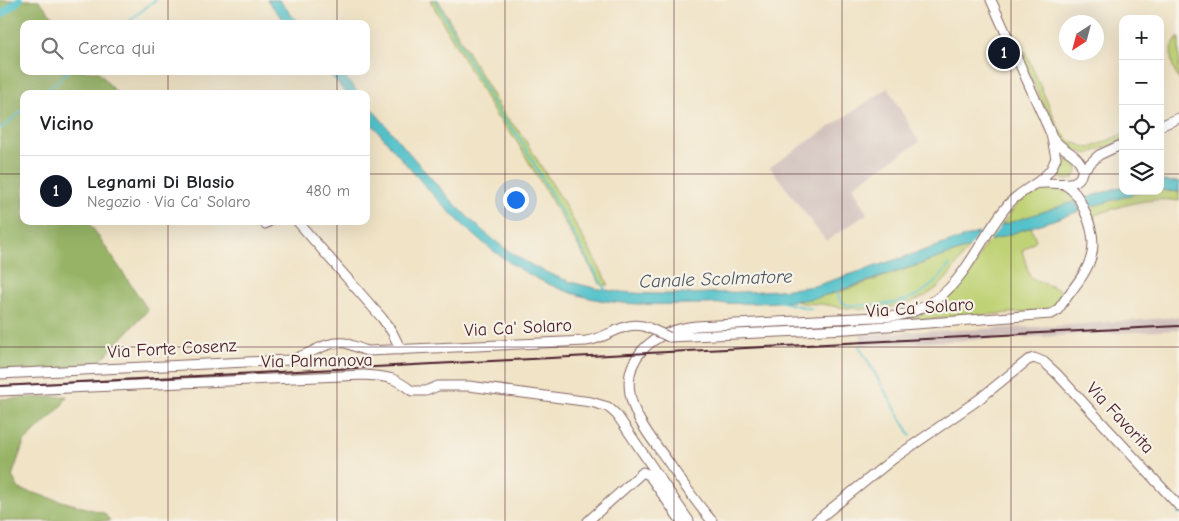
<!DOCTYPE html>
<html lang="it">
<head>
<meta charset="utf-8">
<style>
	body { margin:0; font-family:"Comic Neue",sans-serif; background:#f6f6f6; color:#202124 }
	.controls { position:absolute; right:15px; top:15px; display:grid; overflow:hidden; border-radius:10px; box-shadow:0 5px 20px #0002 }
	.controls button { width:45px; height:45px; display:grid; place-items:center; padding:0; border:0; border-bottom:1px solid #e0e0e0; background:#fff; color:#202124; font:25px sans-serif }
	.compass { position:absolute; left:1059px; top:15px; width:45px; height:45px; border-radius:50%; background:#fff; box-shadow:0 5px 20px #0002; rotate:216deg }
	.you { position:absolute; left:515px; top:199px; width:18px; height:18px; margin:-12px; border:4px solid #fff; border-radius:50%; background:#1a73e8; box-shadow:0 0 0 8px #1a73e833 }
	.badge { display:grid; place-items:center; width:32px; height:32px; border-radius:50%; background:#111827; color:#fff; font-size:16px; font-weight:700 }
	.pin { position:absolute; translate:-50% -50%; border:2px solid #fff; box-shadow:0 1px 5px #0006 }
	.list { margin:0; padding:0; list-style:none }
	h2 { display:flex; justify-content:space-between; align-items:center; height:65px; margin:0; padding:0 20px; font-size:21px }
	h2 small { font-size:16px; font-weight:400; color:#757577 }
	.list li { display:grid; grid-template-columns:32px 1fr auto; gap:15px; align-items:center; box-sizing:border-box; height:70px; padding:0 20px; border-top:1px solid #e0e0e0 }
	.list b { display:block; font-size:19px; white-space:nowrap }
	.list p { margin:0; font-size:16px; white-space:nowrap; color:#757577 }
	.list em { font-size:16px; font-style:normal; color:#757577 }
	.icon { flex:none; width:28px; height:28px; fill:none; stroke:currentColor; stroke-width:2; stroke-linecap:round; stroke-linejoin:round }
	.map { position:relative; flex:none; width:1179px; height:521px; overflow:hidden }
	.search { position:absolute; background:#fff; box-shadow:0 5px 20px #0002; left:20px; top:20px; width:350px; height:55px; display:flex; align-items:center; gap:12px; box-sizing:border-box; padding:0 18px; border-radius:10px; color:#757577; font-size:19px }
	.panel { position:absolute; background:#fff; box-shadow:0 5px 20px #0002; left:20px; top:90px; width:350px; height:135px; border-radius:10px }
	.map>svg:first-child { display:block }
	.industrial { fill:#d0c0bc }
	.green { fill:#bfd275; stroke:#847850 }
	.forest { fill:#97b466; stroke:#706a48 }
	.water { fill:#54c2cb; stroke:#4f707b }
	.pier { fill:#f0e3c6 }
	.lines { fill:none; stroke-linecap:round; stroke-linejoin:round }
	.stream { stroke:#54c2cb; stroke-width:2 }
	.canal { stroke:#54c2cb; stroke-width:8 }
	.minor-casing { stroke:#846461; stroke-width:11 }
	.minor { stroke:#fff; stroke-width:9 }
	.rail { stroke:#4a1f2b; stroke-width:2 }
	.minor-bridge-casing { stroke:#846461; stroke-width:11; stroke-linecap:butt }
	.minor-bridge { stroke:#fff; stroke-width:9 }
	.grid { fill:none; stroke:#4a1f2b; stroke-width:1; stroke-opacity:0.55 }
	.labels { text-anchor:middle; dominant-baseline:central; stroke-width:4.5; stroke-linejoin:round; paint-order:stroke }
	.street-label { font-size:18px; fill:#4a1f2b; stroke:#f7f3e8 }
	.water-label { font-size:19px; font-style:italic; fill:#4e5863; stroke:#f7f3e8 }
</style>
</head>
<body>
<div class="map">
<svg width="1179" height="521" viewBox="0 0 1179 521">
	<rect width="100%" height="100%" fill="#f7f3e8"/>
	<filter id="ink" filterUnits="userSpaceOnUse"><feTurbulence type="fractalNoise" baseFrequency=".02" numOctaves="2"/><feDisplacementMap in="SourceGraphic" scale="10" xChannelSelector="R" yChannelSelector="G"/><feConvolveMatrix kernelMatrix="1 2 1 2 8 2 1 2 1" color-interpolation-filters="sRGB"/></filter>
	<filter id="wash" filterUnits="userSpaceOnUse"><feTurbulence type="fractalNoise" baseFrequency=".0096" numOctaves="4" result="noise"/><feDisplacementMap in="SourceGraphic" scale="20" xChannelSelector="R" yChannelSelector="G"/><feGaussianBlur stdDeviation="1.12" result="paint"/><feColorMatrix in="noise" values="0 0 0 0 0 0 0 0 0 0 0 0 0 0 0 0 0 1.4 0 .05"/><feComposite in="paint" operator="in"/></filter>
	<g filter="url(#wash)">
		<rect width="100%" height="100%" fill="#f0e3c6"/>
		<path class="industrial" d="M888,88L919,142L853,186L867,214L826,241L770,167Z
			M1179,317V330L862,345L860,334L1055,326Z"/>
		<path class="green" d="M430,0H438L502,112L522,135L562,200L609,285H601L516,140L496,116Z
			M1179,37V80C1171,64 1166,51 1179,37Z
			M1025,51L1060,131L1071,142L1090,148L1123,134V140L1088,154L1068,148L1056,133L1020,53Z
			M1057 170a10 10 0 1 1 20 0a10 10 0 1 1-20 0Z
			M1045,186H1052L1071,194L1070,198L1076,201L1000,227L1018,203Z
			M1160,190L1179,192V201C1148,196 1121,206 1092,216L1090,207L1132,193Z
			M1031,227L1036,240L1022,251L1030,277L1066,293L1054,308L1050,310L893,322C930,315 953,298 973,266C978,259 983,246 990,240C998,235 1021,230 1031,227Z
			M968,248C959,261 950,276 938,287C908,312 863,312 827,305C815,302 808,306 796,301L836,293Z"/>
		<path class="forest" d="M0,0H39L59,24H24V71H98L117,94H24V221H88L148,310L94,368L0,371Z
			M67,396L61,407L24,442L12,476L19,489L104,513L110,521H0V399Z"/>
		<path class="water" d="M267,0H279L299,24H287Z
			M327,71H340L359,94H347Z
			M366,102C404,146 440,193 483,231C555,293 619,297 709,293C745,292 780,291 815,286L1076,201L1080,211L817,298C780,304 741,303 704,304C671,304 638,306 606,301C499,285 431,193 366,117Z
			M1160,181L1179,182V192L1160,190Z
			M1123,186V191H1143L1090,207L1086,198Z"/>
		<path class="pier" d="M1002,224L988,243L967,251L980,231Z"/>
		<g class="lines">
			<path class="stream" d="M435,0L499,114L519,137L607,293
				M126,24L155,0
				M42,94L69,71
				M0,129L24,109
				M836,291L841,302L848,305C892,307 924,303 950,264
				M778,301L812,309
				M859,346L911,436
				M1178,513L1179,514"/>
			<path class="canal" d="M0,16L19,0"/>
		</g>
	</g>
	<g filter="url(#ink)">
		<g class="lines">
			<g class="minor-casing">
				<path id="minor" d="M1160,126L1179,118
					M1082,171L1099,155L1123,144
					M1036,184C1051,180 1079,191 1082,172C1082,168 1082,164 1079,161C1073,152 1061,149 1055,140
					M297,221L382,318L392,332L401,350
					M265,224L270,221
					M669,337L847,329L1051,314L1057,311C1082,274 1106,258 1085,212C1080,200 1076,191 1065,185
					M0,374L288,360C308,357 325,340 345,343C352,345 360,349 368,351L586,341C610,338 626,318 649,328
					M0,391L364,375C389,377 392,376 412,391H426L438,386H469L591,402L608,407L617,415L689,521
					M588,521L643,472L649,475L681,521
					M712,521C697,504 684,485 671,466C659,448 642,429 634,408C616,360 652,331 696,326L896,316C960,304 971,250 1007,206C1019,190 1040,185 1051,169C1053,166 1054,162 1056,158L1051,134L991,0
					M816,521L893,459L978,400L1028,360L1034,358L1044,362L1057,374L1179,506"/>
			</g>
			<use href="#minor" class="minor"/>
			<path class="rail" d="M0,386L1179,326"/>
			<g class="minor-bridge-casing">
				<path id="minor-bridge" d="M649,328L669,337"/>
			</g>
			<use href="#minor-bridge" class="minor-bridge"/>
		</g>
	</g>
	<path class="grid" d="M168,0V24M337,0V24M505,0V521M674,0V521M842,0V521M1011,0V521M168,71V94M337,71V94M0,174H24M366,174H1123M1160,174H1179M168,221V521M337,221V521M0,347H1179"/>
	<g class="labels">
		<g class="street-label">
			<text transform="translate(920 308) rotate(-4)">Via Ca' Solaro</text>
			<text transform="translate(518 328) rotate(-3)">Via Ca' Solaro</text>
			<text transform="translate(172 349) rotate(-3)">Via Forte Cosenz</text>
			<text transform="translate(317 361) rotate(-1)">Via Palmanova</text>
			<text transform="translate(1120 418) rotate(47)">Via Favorita</text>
		</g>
		<g class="water-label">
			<text transform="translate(716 279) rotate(-2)">Canale Scolmatore</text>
		</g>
	</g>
</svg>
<div class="controls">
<button>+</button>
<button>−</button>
<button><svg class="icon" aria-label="locate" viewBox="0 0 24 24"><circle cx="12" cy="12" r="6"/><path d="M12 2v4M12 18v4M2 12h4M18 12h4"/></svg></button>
<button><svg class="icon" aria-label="layers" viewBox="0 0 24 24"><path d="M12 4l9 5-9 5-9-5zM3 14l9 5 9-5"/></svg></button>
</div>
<svg class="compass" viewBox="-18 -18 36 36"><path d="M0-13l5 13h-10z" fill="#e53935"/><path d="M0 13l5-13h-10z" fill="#757577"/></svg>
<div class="you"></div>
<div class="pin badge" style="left:1004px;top:53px">1</div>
<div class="search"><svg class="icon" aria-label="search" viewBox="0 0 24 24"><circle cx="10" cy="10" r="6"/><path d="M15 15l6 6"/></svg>Cerca qui</div>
<section class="panel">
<h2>Vicino<small></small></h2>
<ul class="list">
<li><span class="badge">1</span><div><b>Legnami Di Blasio</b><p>Negozio · Via Ca' Solaro</p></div><em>480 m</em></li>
</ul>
</section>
</div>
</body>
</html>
